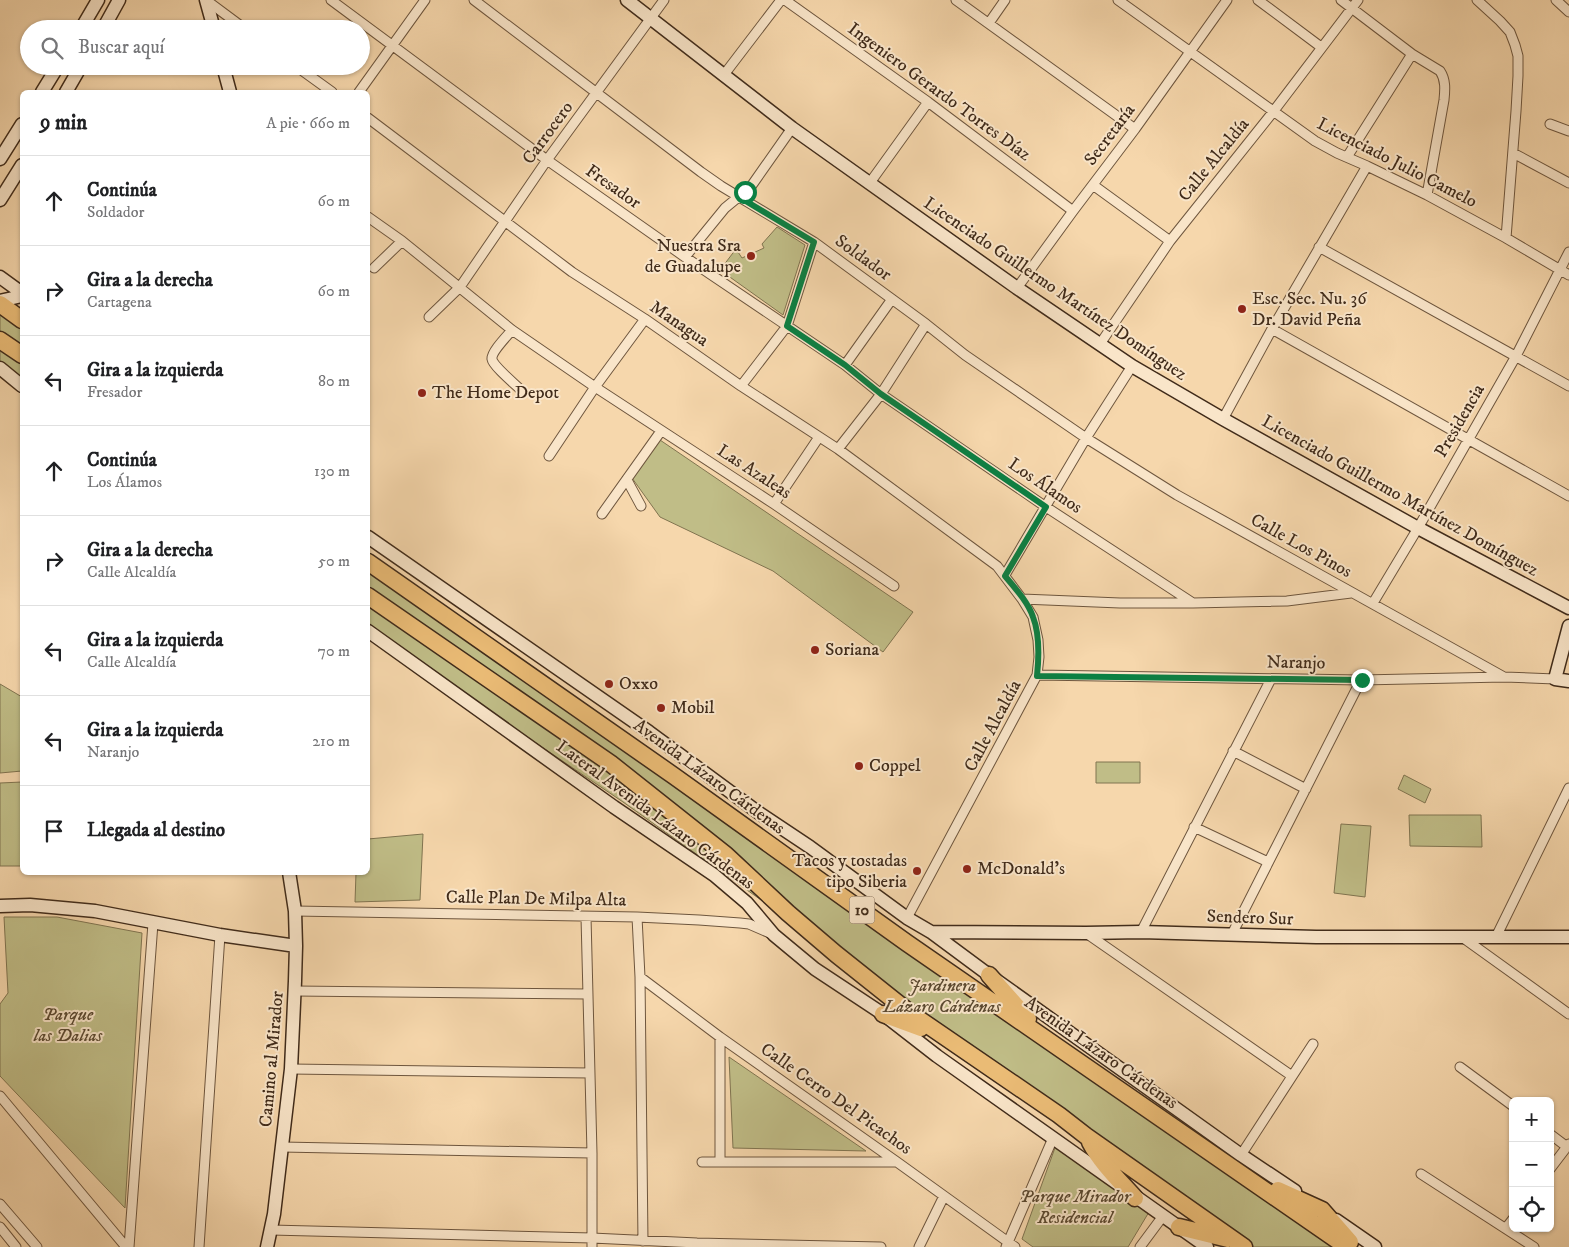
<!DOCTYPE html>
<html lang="es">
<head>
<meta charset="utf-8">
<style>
	body { margin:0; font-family:"IM FELL DW Pica",serif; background:#f2f2f2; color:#202124 }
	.controls { position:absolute; right:15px; bottom:15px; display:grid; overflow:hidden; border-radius:8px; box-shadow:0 1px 4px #0004 }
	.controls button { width:45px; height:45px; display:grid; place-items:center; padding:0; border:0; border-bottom:1px solid #e0e0e0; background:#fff; color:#202124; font:25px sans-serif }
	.stop { position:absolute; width:15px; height:15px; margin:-11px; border:4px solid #0b8043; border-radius:50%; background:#fff }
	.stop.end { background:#0b8043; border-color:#fff; box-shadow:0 1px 5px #0008 }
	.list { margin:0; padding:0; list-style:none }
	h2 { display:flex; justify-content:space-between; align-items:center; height:65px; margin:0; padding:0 20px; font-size:21px }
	h2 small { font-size:16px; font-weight:400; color:#757577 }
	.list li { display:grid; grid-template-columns:32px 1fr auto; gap:15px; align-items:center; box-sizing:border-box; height:90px; padding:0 20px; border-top:1px solid #e0e0e0 }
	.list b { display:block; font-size:19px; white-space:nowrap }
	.list p { margin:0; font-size:16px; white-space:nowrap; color:#757577 }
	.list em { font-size:16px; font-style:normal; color:#757577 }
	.icon { flex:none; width:28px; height:28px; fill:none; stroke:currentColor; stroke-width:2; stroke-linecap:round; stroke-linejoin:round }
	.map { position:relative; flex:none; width:1569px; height:1247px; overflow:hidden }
	.search { position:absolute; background:#fff; box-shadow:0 1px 4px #0004; left:20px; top:20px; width:350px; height:55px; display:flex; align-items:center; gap:12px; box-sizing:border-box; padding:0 18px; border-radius:28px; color:#757577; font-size:19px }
	.panel { position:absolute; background:#fff; box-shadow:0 1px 4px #0004; left:20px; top:90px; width:350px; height:785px; border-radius:8px }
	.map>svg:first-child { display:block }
	.green { fill:#c0bd87; stroke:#807450 }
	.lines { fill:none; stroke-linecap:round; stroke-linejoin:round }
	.street-casing { stroke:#6e563e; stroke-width:11 }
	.secondary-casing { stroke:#402b1a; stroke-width:15 }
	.highway-casing { stroke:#402b1a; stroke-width:19 }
	.street { stroke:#f9e5c9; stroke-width:9 }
	.secondary { stroke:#f9e5c9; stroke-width:12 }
	.highway { stroke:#ebbc76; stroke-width:16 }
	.route { stroke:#0b8043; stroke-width:6 }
	.poi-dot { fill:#8f2418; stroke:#f9e5c9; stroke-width:2 }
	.labels { text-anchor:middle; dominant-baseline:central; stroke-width:4; stroke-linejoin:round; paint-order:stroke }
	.shield { fill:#f9e5c9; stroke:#78634e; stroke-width:1 }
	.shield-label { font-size:16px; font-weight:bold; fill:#402b1a }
	.street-label { font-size:18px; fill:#402b1a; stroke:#f9e5c9 }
	.poi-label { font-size:18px; fill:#402b1a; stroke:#f9e5c9; text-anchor:start }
	.park-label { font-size:18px; font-style:italic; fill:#5a4830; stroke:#f9e5c9 }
</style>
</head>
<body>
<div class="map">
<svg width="1569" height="1247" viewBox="0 0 1569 1247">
	<rect width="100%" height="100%" fill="#f6d7ac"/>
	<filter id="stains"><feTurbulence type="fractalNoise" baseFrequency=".004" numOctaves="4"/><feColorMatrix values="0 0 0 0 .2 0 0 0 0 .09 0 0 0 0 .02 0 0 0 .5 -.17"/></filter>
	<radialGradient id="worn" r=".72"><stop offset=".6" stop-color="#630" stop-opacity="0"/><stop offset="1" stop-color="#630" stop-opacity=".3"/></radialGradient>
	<path class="green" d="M777,227L805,245L783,315L720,270L736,249L742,258L764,248L762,244Z
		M0,297L22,313V383L0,366Z
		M660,440L913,612L883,652L773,571L660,517L632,478Z
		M368,558L1349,1247H1250L623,802L437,676L368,626Z
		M0,684L22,697V771L0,773Z
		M1096,762H1140V783H1096Z
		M1404,775L1431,789L1425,803L1398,789Z
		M22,782V866H0V783Z
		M1409,815H1481L1482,847L1410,846Z
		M1341,824L1371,826L1365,897L1334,893Z
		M423,834L420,900L355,902L356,873L368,872V839Z
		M4,917H57L142,933L125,1208L0,1076V1004L8,993Z
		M729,1057L866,1151L733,1148Z
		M1056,1145L1149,1212L1128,1247H1033L1022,1239Z"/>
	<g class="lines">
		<g class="street-casing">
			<path id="street" d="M206,0L245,29
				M331,0L547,160L685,257L845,365L881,394L1046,507L1193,603
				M474,0L701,172L721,186L814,242L926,324L965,355L1086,438L1177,495L1504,677
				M785,0L928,102L1073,211
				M956,0L1135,129
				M1118,0L1315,141L1337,153L1367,166L1427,195L1506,238L1569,275
				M1258,0L1321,47
				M1341,0L1412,54L1440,71C1446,80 1445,90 1444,100L1427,195
				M1477,0L1500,21L1510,32L1515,45L1518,56V76L1516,111L1506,238
				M1556,0L1569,12
				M989,23L1005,0
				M296,66L332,92
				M723,76L781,0
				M359,92L425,0
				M368,118L572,272L645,319L741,386L838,449L997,566L1022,599L1033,617L1038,640L1039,657L1037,675L907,918
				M1550,124L1569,131
				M1513,153L1569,183
				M1347,157L1412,54
				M869,184L928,102
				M1093,185L1170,241
				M368,217L402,241L512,330L595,387L774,504L894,586
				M1319,247L1569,386
				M685,257L725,208L742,194L752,185L792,128
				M374,268L402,241
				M1017,288L1073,211L1135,129L1227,0
				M429,317L460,287L547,160L664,0
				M1272,329L1569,496
				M512,330C508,335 491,352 492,359C493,366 516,385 522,391
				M1100,344L1170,241L1273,112L1358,0
				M845,365L892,299
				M741,386L787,326L814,242
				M1223,419L1272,329L1367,166
				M838,449L881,394L926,324
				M549,456L595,387L645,319
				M627,480L641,506
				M774,504L819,437
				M602,514L661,431
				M1005,575L1086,438L1132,366
				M1022,599L1120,603H1193L1287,601L1351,593
				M1373,603L1418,528L1516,356L1569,252
				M1037,675L1361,680L1504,677L1555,679
				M1233,751L1306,789
				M1194,827L1268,862
				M295,911L637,917L699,920L740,923L749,924L772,934
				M586,917L592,1153V1247
				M637,917L640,977L643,1241
				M1141,932L1271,679
				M1086,933L1292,1076
				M1232,934L1361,680
				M1462,937L1569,1014
				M1496,937L1569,788
				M640,977L720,1037L897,1162L1015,1247
				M295,991L587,994
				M720,1037V1162
				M1460,1067L1513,1106
				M291,1069L590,1073
				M0,1096L126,1247
				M1550,1134L1567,1147
				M282,1147L592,1153
				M1241,1155L1313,1044
				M702,1162H897
				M1550,1169L1569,1144
				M1421,1174L1534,1247
				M0,1204L37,1247
				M0,1227L16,1247
				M1506,1228L1513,1219
				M271,1230L592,1238L697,1243L881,1247
				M129,1247L153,923
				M199,1247L220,935
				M919,1247L944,1196
				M1006,1247L1053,1138
				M1140,1247L1163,1216"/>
		</g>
		<g class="secondary-casing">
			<path id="secondary" d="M206,0L214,29
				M627,0L792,128L1017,288L1132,366L1223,419L1418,528L1569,608
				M81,29L98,0
				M103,29L119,0
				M223,66L230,92
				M42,92L58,66
				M66,92L81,66
				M0,159L22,124
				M0,200L22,165
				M0,277L22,293
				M0,301L22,296
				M0,368L22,386
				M368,537L649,732L759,813L810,847L907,918L931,932L989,975L1241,1155L1295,1191
				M1569,626L1555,679L1569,681
				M368,631L614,807L714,875L747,903L774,935L815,969L883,1014L937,1056L1207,1247
				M0,906L30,905L95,911L220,935L296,946
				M931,932L1086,933L1141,932L1316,937H1569
				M1336,1220L1375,1247
				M267,1247L274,1214L291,1069L295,981L296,946L295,911L289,872"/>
		</g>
		<g class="highway-casing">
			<path id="highway" d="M0,304L22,320
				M0,340L22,355
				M368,562L674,776L907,943L1347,1247
				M368,596L610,763L726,855L788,913L836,954L910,1013L1059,1115L1086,1136L1244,1247
				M989,975L1028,1019
				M883,1014L921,1028
				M1090,1142C1101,1163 1119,1180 1135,1198
				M1278,1190L1322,1210L1350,1242
				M1179,1227L1228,1239"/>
		</g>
		<use href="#street" class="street"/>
		<use href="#secondary" class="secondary"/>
		<use href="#highway" class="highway"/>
	</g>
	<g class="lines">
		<path class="route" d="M745,192L739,197L814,242L787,326L845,365L881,394L1046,507L1005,576C1015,588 1028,602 1033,617C1040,635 1039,657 1037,676L1362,680"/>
	</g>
	<g class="poi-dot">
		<circle cx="751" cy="256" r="5"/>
		<circle cx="1242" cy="309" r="5"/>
		<circle cx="422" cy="393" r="5"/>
		<circle cx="815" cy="650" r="5"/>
		<circle cx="609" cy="684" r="5"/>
		<circle cx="661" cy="708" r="5"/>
		<circle cx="859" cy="766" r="5"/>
		<circle cx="967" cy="869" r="5"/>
		<circle cx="917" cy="871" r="5"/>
	</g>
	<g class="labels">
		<rect class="shield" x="849.5" y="896.5" width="25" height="27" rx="4"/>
		<g class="shield-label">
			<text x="862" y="910">10</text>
		</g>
		<g class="street-label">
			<text transform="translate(939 92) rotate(36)">Ingeniero Gerardo Torres Díaz</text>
			<text transform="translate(548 133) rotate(-54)">Carrocero</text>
			<text transform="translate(1110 135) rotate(-53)">Secretaría</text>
			<text transform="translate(1214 160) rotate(-51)">Calle Alcaldía</text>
			<text transform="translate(1397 163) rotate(27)">Licenciado Julio Camelo</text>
			<text transform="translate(613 187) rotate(35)">Fresador</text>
			<text transform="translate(863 258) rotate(36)">Soldador</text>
			<text transform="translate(1055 289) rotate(34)">Licenciado Guillermo Martínez Domínguez</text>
			<text transform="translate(679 324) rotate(34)">Managua</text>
			<text transform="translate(1460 421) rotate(-60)">Presidencia</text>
			<text transform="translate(754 472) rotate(33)">Las Azaleas</text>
			<text transform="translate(1045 486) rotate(34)">Los Álamos</text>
			<text transform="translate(1400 496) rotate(29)">Licenciado Guillermo Martínez Domínguez</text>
			<text transform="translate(1301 546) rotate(29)">Calle Los Pinos</text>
			<text transform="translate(1296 663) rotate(1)">Naranjo</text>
			<text transform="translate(993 726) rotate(-62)">Calle Alcaldía</text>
			<text transform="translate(709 777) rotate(36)">Avenida Lázaro Cárdenas</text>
			<text transform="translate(655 815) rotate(36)">Lateral Avenida Lázaro Cárdenas</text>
			<text transform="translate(536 899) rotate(1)">Calle Plan De Milpa Alta</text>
			<text transform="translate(1250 918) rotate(2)">Sendero Sur</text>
			<text transform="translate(1101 1053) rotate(35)">Avenida Lázaro Cárdenas</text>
			<text transform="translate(272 1059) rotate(-85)">Camino al Mirador</text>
			<text transform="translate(836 1099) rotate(35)">Calle Cerro Del Picachos</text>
		</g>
		<g class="poi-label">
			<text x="741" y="246" text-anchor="end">Nuestra Sra<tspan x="741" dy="21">de Guadalupe</tspan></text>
			<text x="1252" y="299">Esc. Sec. Nu. 36<tspan x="1252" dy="21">Dr. David Peña</tspan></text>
			<text x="432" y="393">The Home Depot</text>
			<text x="825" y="650">Soriana</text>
			<text x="619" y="684">Oxxo</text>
			<text x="671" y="708">Mobil</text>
			<text x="869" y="766">Coppel</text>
			<text x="907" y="861" text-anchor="end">Tacos y tostadas<tspan x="907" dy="21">tipo Siberia</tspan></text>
			<text x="977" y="869">McDonald's</text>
		</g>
		<g class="park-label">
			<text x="942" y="986">Jardinera<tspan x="942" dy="21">Lázaro Cárdenas</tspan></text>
			<text x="68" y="1015">Parque<tspan x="68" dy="21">las Dalias</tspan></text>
			<text x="1075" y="1197">Parque Mirador<tspan x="1075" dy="21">Residencial</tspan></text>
		</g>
	</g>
	<rect width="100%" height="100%" filter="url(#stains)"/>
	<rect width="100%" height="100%" fill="url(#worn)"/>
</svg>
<div class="controls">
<button>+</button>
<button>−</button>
<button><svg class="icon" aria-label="locate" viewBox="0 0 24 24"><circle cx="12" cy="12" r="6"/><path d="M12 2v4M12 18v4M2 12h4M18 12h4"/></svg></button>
</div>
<div class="stop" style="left:745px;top:192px"></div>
<div class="stop end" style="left:1362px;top:680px"></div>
<div class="search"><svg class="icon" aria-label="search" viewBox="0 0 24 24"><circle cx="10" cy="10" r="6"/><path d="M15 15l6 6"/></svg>Buscar aquí</div>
<section class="panel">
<h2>9 min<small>A pie · 660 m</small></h2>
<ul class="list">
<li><svg class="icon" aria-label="ahead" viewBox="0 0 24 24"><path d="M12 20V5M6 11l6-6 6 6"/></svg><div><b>Continúa</b><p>Soldador</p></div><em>60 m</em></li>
<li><svg class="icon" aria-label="right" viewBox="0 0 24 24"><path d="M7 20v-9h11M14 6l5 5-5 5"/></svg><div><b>Gira a la derecha</b><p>Cartagena</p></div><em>60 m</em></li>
<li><svg class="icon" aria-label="left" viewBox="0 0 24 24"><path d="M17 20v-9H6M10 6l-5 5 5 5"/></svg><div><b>Gira a la izquierda</b><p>Fresador</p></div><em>80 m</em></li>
<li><svg class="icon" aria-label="ahead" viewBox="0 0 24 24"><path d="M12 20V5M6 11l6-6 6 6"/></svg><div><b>Continúa</b><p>Los Álamos</p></div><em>130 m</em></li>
<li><svg class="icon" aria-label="right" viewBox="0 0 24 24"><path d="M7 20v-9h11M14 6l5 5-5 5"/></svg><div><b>Gira a la derecha</b><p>Calle Alcaldía</p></div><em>50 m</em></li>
<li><svg class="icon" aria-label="left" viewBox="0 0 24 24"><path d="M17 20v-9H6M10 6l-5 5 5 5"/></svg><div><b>Gira a la izquierda</b><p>Calle Alcaldía</p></div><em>70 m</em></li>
<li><svg class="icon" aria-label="left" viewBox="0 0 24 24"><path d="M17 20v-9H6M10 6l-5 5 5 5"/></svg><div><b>Gira a la izquierda</b><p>Naranjo</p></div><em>210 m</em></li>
<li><svg class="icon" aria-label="arrive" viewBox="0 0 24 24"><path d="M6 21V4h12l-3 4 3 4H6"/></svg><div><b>Llegada al destino</b></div></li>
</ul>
</section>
</div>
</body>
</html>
